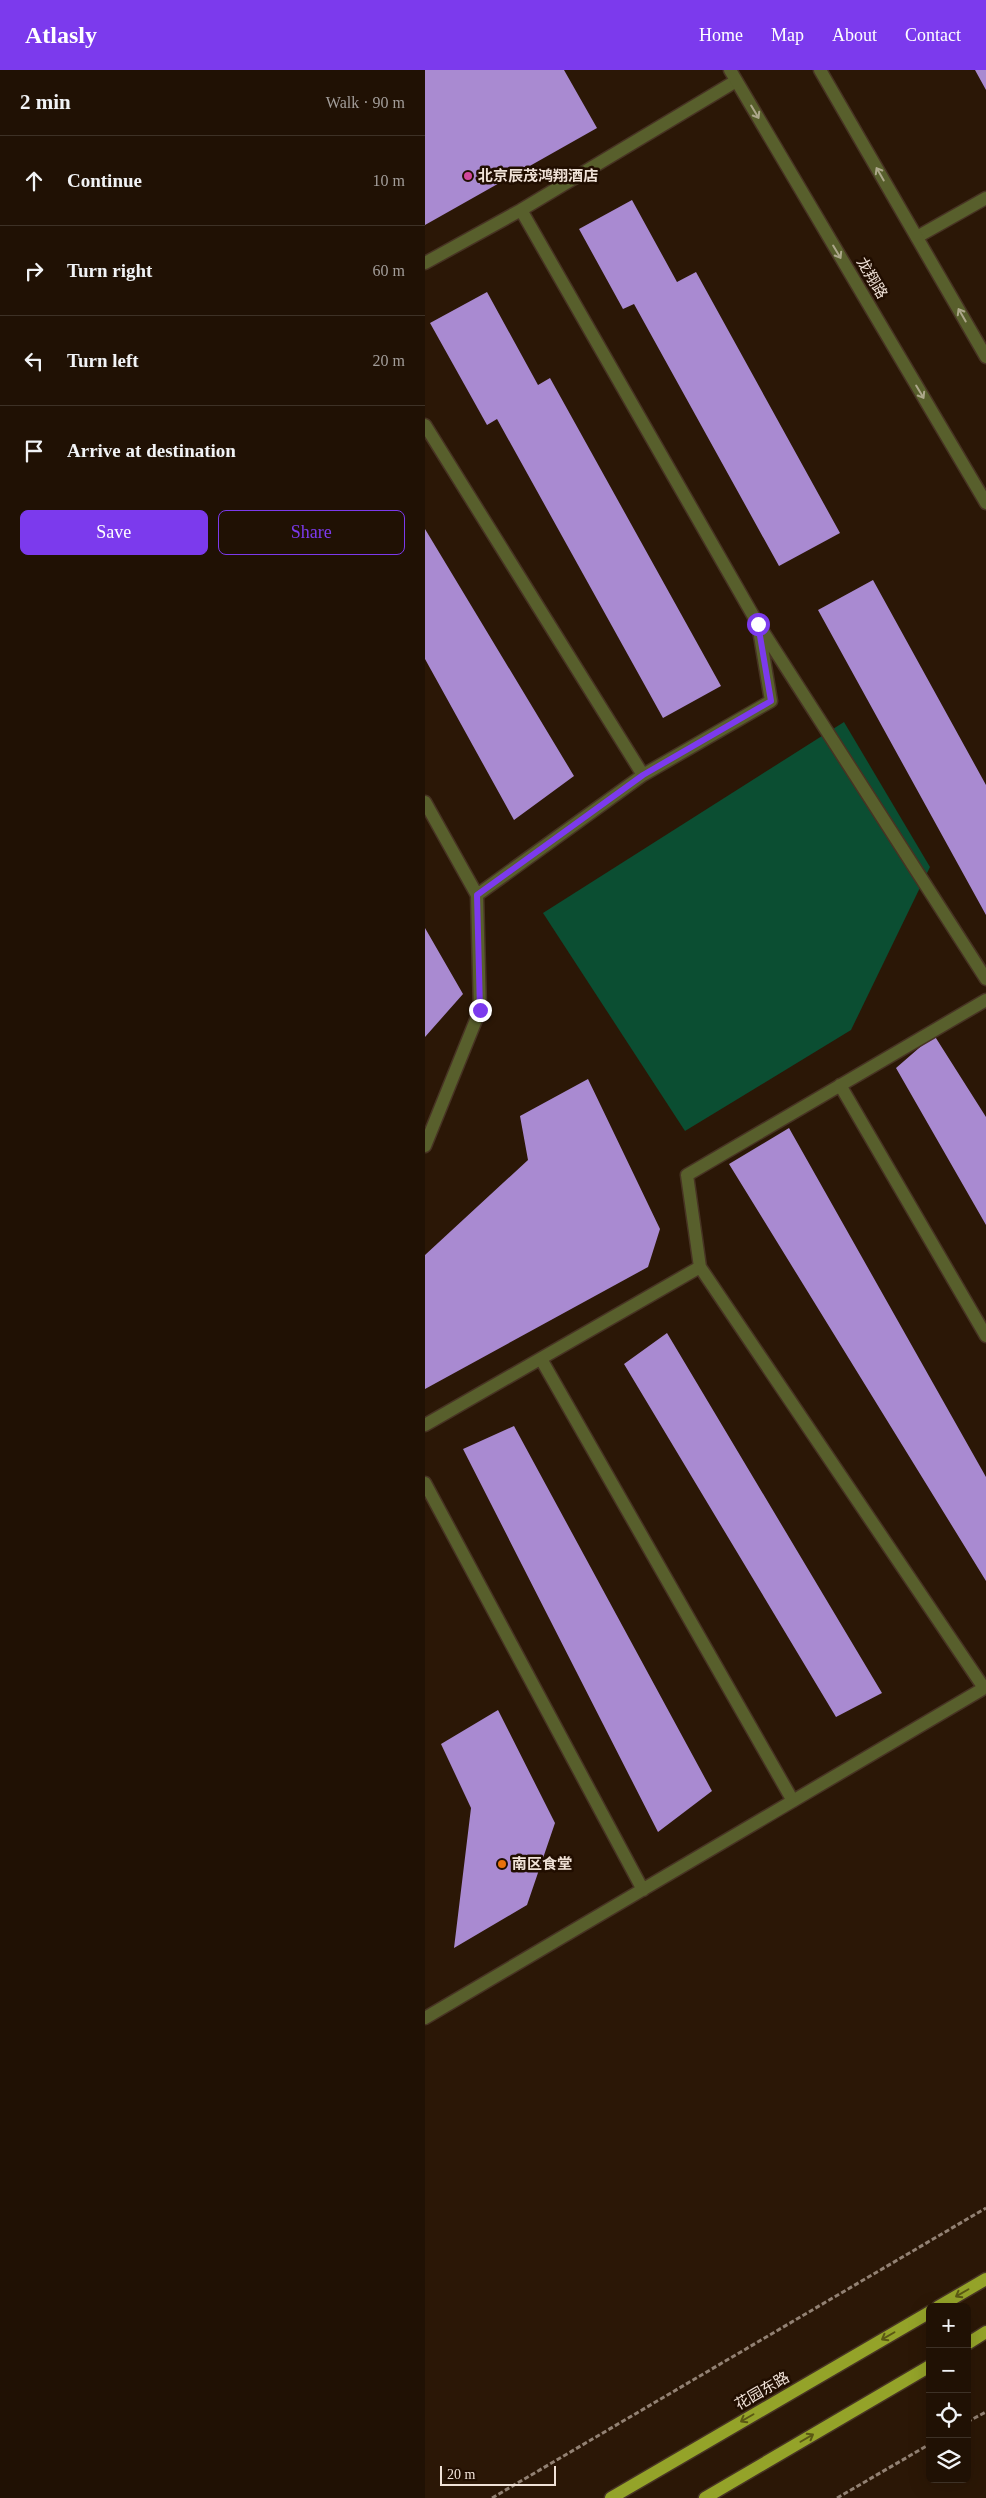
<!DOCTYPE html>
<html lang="en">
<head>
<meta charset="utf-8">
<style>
	body { margin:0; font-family:"Times New Roman","Noto Sans SC",serif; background:#2d1f13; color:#f1f3f6 }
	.controls { position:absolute; right:15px; bottom:15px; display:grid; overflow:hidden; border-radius:8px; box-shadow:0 5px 20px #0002 }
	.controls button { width:45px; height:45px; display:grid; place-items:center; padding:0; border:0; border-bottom:1px solid #3d3126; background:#201104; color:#f1f3f6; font:25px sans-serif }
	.scale { position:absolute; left:15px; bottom:12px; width:116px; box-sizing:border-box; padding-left:5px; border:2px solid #f0e2d7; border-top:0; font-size:14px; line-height:18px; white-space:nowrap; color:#f0e2d7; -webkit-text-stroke:4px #210e00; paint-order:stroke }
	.stop { position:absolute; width:15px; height:15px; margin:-11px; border:4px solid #7c3aed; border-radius:50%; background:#fff }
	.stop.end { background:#7c3aed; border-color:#fff; box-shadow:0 1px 5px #0008 }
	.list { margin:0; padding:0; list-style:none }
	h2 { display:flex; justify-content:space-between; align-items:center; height:65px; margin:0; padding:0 20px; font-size:21px }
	h2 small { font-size:16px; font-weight:400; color:#a29d9a }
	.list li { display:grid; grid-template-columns:32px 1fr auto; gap:15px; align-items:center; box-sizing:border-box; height:90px; padding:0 20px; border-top:1px solid #3d3126 }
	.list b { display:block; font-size:19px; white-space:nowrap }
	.list em { font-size:16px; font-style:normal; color:#a29d9a }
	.actions { display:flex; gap:10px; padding:15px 20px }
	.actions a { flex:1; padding:11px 0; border:1px solid #7c3aed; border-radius:8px; text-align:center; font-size:18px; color:#7c3aed }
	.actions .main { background:#7c3aed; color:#fff }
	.icon { flex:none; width:28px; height:28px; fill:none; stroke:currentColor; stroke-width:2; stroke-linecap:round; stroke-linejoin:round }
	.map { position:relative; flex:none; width:561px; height:2428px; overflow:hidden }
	header { display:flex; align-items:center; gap:30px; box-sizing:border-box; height:70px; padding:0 25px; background:#7c3aed; color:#fff }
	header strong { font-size:24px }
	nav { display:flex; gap:28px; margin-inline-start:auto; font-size:18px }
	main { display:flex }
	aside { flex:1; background:#201104 }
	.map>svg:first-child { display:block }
	.green { fill:#0b4e32 }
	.building { fill:#a98ad1 }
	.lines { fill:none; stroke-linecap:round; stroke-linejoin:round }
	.minor-casing { stroke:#473323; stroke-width:15 }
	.tertiary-casing { stroke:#473323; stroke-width:15 }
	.primary-casing { stroke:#473323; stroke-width:15 }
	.path { stroke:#928173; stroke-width:3; stroke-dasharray:5 2.5; stroke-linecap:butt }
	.minor { stroke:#585f2c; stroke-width:12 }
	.tertiary { stroke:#585f2c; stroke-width:12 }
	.primary { stroke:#94a329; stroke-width:12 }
	.oneway { stroke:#aca78a }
	.oneway2 { stroke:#5a5814 }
	.route { stroke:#7c3aed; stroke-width:6 }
	.hotel-dot { fill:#d1479c; stroke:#210e00; stroke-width:2 }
	.food-dot { fill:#e8710a; stroke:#210e00; stroke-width:2 }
	.labels { text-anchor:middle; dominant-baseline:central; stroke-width:5; stroke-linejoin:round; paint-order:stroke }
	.poi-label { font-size:15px; font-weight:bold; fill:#f0e2d7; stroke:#210e00; text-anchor:start }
	.street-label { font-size:15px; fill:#f0e2d7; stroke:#210e00 }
</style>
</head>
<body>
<header>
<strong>Atlasly</strong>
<nav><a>Home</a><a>Map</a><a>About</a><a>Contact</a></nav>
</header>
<main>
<aside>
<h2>2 min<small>Walk · 90 m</small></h2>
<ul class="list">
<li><svg class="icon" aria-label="ahead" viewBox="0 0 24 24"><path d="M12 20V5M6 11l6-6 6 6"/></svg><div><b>Continue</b></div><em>10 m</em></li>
<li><svg class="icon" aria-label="right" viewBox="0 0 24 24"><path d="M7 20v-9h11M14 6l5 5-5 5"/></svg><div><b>Turn right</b></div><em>60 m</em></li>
<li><svg class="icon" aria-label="left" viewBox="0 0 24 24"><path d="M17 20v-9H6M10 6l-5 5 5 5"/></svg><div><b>Turn left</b></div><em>20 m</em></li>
<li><svg class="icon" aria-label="arrive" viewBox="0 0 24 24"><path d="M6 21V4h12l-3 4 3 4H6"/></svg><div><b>Arrive at destination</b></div></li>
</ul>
<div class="actions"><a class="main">Save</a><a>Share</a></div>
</aside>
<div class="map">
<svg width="561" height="2428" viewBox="0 0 561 2428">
	<rect width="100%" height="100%" fill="#2b1706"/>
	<path class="green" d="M419,652L505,797L426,960L260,1061L118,843Z"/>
	<path class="building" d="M0,0H139L172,58L0,155Z
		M550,0H561V20Z
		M207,130L252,212L271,202L415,463L354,496L209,234L198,239L154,159Z
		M62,222L113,315L125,308L296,616L238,648L72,349L62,355L5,253Z
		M0,459L149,706L89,750L0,589Z
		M448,510L561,715V845L393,540Z
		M0,858L38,924L0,967Z
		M509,965L561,1047V1155L471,998Z
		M163,1009L235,1159L223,1197L0,1319V1185L103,1090L95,1046Z
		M364,1058L561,1407V1511L304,1094Z
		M242,1263L457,1623L411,1647L199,1294Z
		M89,1356L287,1721L233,1762L38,1379Z
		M73,1640L130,1753L102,1835L29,1878L46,1738L16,1674Z"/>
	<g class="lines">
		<g class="minor-casing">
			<path id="minor" d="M96,140L311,11
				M492,167L561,128
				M0,193L96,140L333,554L346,631L218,705L52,825L55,940L0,1076
				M0,355L218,705
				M337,560L561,909
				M0,732L52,825
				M415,1015L561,1266
				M275,1197L559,1618
				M116,1289L368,1731
				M0,1355L275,1197L262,1105L561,930
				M0,1413L218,1820
				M0,1948L561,1617"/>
		</g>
		<g class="tertiary-casing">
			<path id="tertiary" d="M305,0L561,433
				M395,0L561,287"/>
		</g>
		<g class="primary-casing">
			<path id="primary" d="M513,2237L561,2209
				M542,2274L561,2262
				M186,2428L505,2242
				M280,2428L505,2296"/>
		</g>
		<path class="path" d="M542,2352L561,2342
			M67,2428L561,2138
			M412,2428L505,2374"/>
		<use href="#minor" class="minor"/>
		<use href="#tertiary" class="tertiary"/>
		<use href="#primary" class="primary"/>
	</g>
	<defs><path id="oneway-shaft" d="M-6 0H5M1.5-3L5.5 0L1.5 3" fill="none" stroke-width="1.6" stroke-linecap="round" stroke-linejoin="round" transform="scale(1.25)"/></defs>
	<g class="oneway">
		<use href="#oneway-shaft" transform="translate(330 42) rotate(59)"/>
		<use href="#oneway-shaft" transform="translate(455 104) rotate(-120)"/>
		<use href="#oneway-shaft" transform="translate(412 182) rotate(59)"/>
		<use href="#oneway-shaft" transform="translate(537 245) rotate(-120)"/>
		<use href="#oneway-shaft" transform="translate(495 322) rotate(59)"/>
	</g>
	<g class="oneway2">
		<use href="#oneway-shaft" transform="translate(537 2223) rotate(150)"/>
		<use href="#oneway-shaft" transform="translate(463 2266) rotate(150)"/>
		<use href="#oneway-shaft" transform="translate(322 2348) rotate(150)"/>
		<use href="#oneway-shaft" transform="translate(382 2368) rotate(-30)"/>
	</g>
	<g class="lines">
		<path class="route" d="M55,940L52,825L218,705L346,631L333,554"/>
	</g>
	<circle class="hotel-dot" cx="43" cy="106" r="5"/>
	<circle class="food-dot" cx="77" cy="1794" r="5"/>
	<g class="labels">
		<g class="poi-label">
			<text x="53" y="106">北京辰茂鸿翔酒店</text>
			<text x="87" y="1794">南区食堂</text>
		</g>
		<g class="street-label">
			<text transform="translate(447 208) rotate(59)">龙翔路</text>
			<text transform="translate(337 2321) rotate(-30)">花园东路</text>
		</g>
	</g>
</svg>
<div class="controls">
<button>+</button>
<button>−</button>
<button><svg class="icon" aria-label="locate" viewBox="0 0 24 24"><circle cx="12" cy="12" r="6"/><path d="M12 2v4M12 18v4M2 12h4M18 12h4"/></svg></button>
<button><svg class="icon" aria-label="layers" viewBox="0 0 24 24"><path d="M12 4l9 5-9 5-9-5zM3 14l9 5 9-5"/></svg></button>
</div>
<div class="scale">20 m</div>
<div class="stop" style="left:333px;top:554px"></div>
<div class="stop end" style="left:55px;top:940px"></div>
</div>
</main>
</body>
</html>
